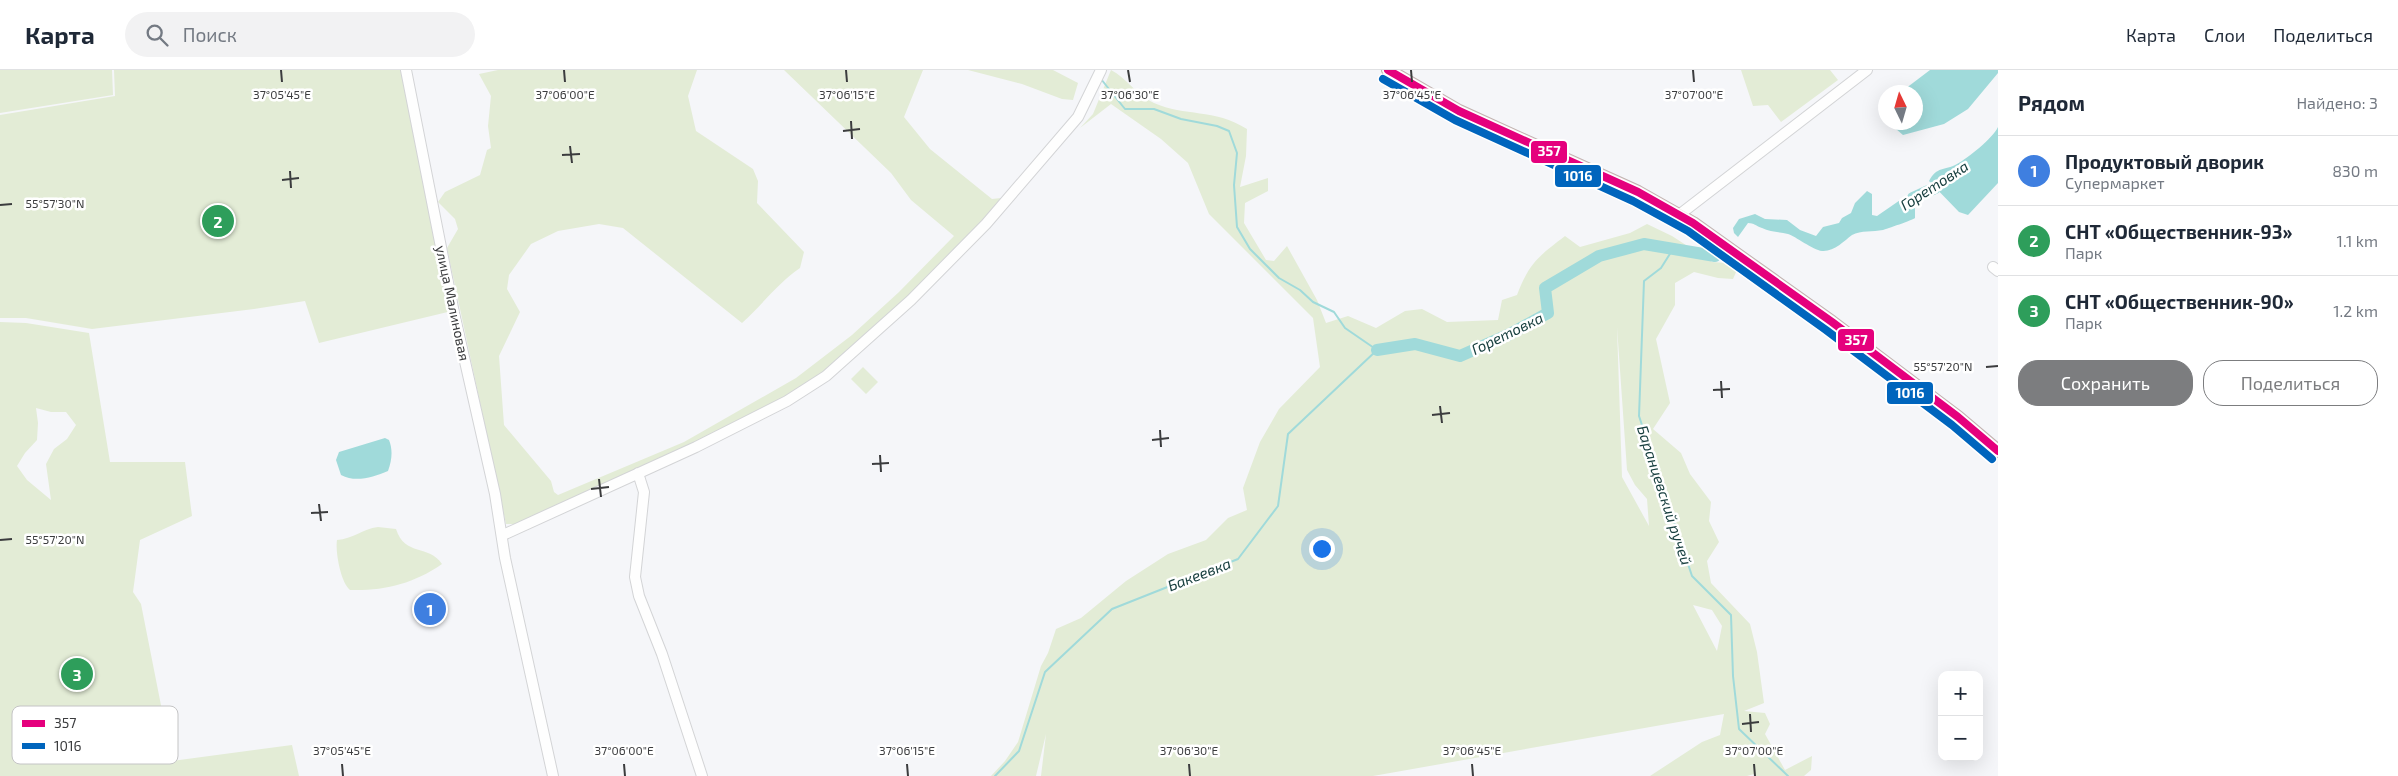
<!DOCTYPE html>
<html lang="ru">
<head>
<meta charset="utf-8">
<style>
	body { margin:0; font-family:"Exo 2",sans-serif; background:#f2f2f3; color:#1f2937 }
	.controls { position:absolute; right:15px; bottom:15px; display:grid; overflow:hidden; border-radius:10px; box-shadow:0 5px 20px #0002 }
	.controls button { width:45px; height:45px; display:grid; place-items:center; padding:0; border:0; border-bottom:1px solid #e0e1e3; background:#fff; color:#1f2937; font:25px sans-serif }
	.compass { position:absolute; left:1878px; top:15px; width:45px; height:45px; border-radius:50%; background:#fff; box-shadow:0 5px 20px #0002; rotate:355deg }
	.you { position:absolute; left:1321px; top:478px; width:18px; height:18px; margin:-12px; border:4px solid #fff; border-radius:50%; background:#1a73e8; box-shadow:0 0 0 8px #1a73e833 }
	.badge { display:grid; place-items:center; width:32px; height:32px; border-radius:50%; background:#7c7d7f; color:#fff; font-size:16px; font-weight:700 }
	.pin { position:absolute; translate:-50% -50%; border:2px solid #fff; box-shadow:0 1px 5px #0006 }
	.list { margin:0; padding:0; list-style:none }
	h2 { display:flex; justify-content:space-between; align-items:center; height:65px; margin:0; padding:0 20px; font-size:21px }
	h2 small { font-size:16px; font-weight:400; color:#747a83 }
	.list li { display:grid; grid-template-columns:32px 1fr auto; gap:15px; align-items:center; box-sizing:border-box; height:70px; padding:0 20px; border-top:1px solid #e0e1e3 }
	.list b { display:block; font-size:19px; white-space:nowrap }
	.list p { margin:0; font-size:16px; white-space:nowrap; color:#747a83 }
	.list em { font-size:16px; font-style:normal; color:#747a83 }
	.actions { display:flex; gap:10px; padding:15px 20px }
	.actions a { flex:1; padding:11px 0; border:1px solid #7c7d7f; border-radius:20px; text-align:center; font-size:18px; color:#7c7d7f }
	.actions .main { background:#7c7d7f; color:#fff }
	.icon { flex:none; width:28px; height:28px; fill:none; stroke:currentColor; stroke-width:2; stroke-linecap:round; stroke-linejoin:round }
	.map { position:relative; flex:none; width:1998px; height:706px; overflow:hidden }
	header { display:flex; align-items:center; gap:30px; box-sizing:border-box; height:70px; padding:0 25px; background:#fff; border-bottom:1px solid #e0e1e3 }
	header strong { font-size:24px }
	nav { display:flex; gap:28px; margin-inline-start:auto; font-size:18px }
	.search { width:350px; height:45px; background:#f2f2f3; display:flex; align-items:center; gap:12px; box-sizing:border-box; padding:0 18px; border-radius:28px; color:#747a83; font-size:19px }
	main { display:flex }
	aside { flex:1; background:#fff }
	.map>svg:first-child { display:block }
	.green { fill:#e3ecd6; fill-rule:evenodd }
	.water { fill:#a0dada }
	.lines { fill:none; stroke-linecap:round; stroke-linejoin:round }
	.stream { stroke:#a0dada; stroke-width:2 }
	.river { stroke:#a0dada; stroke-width:12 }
	.minor-casing { stroke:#d3d4d6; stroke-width:12 }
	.major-casing { stroke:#c1b2b0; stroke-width:14 }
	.minor { stroke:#fefefe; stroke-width:10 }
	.major { stroke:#f2e9e8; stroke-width:12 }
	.bus-1-casing { stroke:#fff; stroke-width:11 }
	.bus-2-casing { stroke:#fff; stroke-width:11 }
	.bus-1 { stroke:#e5007d; stroke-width:8 }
	.bus-2 { stroke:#0065bd; stroke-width:8 }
	.ticks { fill:none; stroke:#3b3c3e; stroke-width:2 }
	.labels { text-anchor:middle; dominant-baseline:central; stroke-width:5; stroke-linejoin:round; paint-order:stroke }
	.street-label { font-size:14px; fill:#3b3c3e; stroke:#fff }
	.water-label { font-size:15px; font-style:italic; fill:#194040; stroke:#fff }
	.key { fill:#fff; stroke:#c4c4c5; stroke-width:1 }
	.key-label { font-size:14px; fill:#3b3c3e }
	.ticks-label { font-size:12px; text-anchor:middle; fill:#3b3c3e; stroke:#fff; stroke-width:5; stroke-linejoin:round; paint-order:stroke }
	.line-badge { stroke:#fff; stroke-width:2 }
	.badge-label { font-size:14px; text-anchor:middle; font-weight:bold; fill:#fff }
</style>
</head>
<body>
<header>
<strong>Карта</strong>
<div class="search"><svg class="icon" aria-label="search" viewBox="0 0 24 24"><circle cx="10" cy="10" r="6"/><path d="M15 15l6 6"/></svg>Поиск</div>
<nav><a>Карта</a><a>Слои</a><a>Поделиться</a></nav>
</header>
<main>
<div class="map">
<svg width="1998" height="706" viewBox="0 0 1998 706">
	<rect width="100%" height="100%" fill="#f5f6f9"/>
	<path class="green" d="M0,0H112L113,25L0,43Z
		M114,0H401L456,240L319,273L305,231L254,239L92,259L26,248H0V45L115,26Z
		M498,0H697L688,26L696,61L753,99L758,111L757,133L804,182L800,198C778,213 762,235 742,253L623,158L599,154L558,161L531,174L509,205L507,219L520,242L499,286L504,355L551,411L554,422L558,425L684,372L796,308L852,265L899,222L954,166L911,130L891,103L784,0H923L904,47L930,79L992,129L1001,128L978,157L918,219L823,303L765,340L517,454H506L447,178L458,159L455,149L438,132L445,122L480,105L487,80L491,78L488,56L491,26L479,4Z
		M968,0H1053L1078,13L1073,30L1062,29L1022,14Z
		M1111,0C1126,7 1137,26 1154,33C1185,47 1214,38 1247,59L1246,86L1240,117L1268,108V121L1245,133L1244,153L1266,190L1274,191L1287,176L1317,230L1326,253L1348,246L1376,258L1405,241L1422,239L1447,252L1498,250L1502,230L1517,225C1529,193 1539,186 1565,166L1580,177L1630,163L1647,154L1672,166L1712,192L1727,193L1737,200L1733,209L1718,208L1694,202L1675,213V235L1656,269L1670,333L1653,359L1681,383L1690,404L1711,432L1709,451L1719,472L1707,491L1711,513L1750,554L1757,582L1764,633L1744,641L1765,643L1770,654L1765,664L1785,700L1812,686L1811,700L1804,706H1756L1754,704L1747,706H1650L1702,672L1720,665L1724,644L1373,706H1041L1046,664L1036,706H991L1005,691L1018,672L1041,596L1048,583L1056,559L1081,548L1126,511L1168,484L1206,470L1228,448L1247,440L1243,418L1260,372L1279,339L1320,297L1313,248L1209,144L1188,93L1161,69L1111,34L1080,58L1093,44ZM1617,257L1627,400L1635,415L1647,429L1649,456L1622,407ZM1693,535L1712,540L1722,556L1717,581Z
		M1741,0H1830L1838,10L1781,52L1768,35L1753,36Z
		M0,252L26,253L89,263L110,392H185L192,446L140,470L133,522L141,534L172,691L292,675L299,706H0ZM36,338L51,342H66L76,355L67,369L54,379L46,394L51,430L27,410L17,396L25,383L37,370L38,353Z
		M863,297L878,312L866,324L851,309Z
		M378,457L396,459C405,487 429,474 442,494C413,514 384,521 350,520C341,513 335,482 337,470C353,469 362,459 378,457Z"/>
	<path class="water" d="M1930,0H1998V3L1968,39L1944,54L1903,65L1889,53L1916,52V22H1901Z
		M1998,57V113L1968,145L1959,142L1929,111C1937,96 1944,101 1957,94C1968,88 1993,68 1998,57Z
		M1867,121L1872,124V145L1877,146L1906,126L1927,122L1925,127L1915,132V148C1913,150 1886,159 1883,160C1873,162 1861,160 1852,165C1844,171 1834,182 1822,181C1813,180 1795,166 1788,164C1780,162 1770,162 1762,158C1756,156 1754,153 1748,153L1738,167L1734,163L1733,158L1739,149L1755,144L1765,149L1787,150L1800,160L1816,166L1823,157L1839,153L1842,148L1851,143L1855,133Z
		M385,368L389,370C393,380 392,390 388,401C373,407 356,413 341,405L336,390L339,382Z"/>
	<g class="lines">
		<path class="stream" d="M1673,179L1661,198L1644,211L1639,346L1692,506L1731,545L1733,606L1739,659L1788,706
			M995,706L1019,681L1045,602L1112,539L1238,489L1278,436L1288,364L1377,280L1345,258L1334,242L1313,232L1300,220L1279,208L1250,179L1237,157L1234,115L1237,83L1229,61L1217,56L1181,49L1154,39H1125L1101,9"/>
		<path class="river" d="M1913,128L1935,118L1948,108
			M1377,280L1415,274L1460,286L1510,264L1548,243L1545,218L1599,186L1644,174L1715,186"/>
		<g class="minor-casing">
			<path id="minor" d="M406,0L454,243L495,424L505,488L553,706
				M1679,145L1867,0
				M1993,197L1998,201
				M638,403L644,422L635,507L639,526L662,584L702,706
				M503,465L696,377L787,331L826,306L911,230L986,154L1078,47L1101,0"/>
		</g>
		<g class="major-casing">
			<path id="major" d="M1388,0L1459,41L1638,122L1693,153L1832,252L1958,347L1998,381"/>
		</g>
		<use href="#minor" class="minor"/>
		<use href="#major" class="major"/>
		<g class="bus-1-casing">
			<path id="bus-1" d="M1388,0L1459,41L1638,122L1693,153L1832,252L1958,347L1998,381"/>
		</g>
		<g class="bus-2-casing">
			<path id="bus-2" d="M1383,9L1455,50L1633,131L1688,161L1826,260L1952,355L1992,389"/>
		</g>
		<use href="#bus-1" class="bus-1"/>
		<use href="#bus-2" class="bus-2"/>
	</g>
	<path class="ticks" d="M281,0L282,12M564,0L565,12M846,0L847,12M1128,0L1130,12M1411,0L1412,12M1693,0L1694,12M851,51L852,69M843,61L860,59M570,76L572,93M562,85L580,84M290,101L291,118M282,110L299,108M0,135L12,134M1986,297L1998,296M1721,311L1722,328M1713,320L1730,319M1440,336L1442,353M1432,345L1450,343M1160,360L1161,377M1152,370L1169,368M880,385L881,402M872,394L889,393M599,409L601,427M591,419L609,417M319,434L321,451M311,443L328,442M0,470L12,469M1750,644L1751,662M1742,654L1759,652M342,694L343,706M624,694L625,706M907,694L908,706M1189,694L1190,706M1472,694L1473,706M1754,694L1755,706"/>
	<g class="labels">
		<g class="street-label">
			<text transform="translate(453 233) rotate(78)">улица Малиновая</text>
		</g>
		<g class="water-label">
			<text transform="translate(1934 115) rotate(-33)">Горетовка</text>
			<text transform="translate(1507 263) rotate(-26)">Горетовка</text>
			<text transform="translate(1665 425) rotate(72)">Баранцевский ручей</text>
			<text transform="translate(1199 504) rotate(-21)">Бакеевка</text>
		</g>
	</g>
	<rect x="12" y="636" width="166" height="58" rx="8" class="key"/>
	<rect x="22" y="650" width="23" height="7" fill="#e5007d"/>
	<rect x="22" y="673" width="23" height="6" fill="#0065bd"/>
	<g class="key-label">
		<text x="54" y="658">357</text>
		<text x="54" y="681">1016</text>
	</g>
	<g class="ticks-label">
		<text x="282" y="29">37°05'45"E</text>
		<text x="565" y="29">37°06'00"E</text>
		<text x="847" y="29">37°06'15"E</text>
		<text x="1130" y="29">37°06'30"E</text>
		<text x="1412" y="29">37°06'45"E</text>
		<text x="1694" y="29">37°07'00"E</text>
		<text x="55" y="138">55°57'30"N</text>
		<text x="1943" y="301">55°57'20"N</text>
		<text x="55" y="474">55°57'20"N</text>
		<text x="342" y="685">37°05'45"E</text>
		<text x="624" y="685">37°06'00"E</text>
		<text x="907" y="685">37°06'15"E</text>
		<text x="1189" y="685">37°06'30"E</text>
		<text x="1472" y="685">37°06'45"E</text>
		<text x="1754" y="685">37°07'00"E</text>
	</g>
	<g class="line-badge">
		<rect x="1530" y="70" width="38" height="24" rx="5" fill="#e5007d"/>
		<rect x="1554" y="94" width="48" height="24" rx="5" fill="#0065bd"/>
		<rect x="1837" y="258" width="38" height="24" rx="5" fill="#e5007d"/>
		<rect x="1886" y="311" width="48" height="24" rx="5" fill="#0065bd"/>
	</g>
	<g class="badge-label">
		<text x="1549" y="86">357</text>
		<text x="1578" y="111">1016</text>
		<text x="1856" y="275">357</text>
		<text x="1910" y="328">1016</text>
	</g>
</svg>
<div class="controls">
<button>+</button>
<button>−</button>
</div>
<svg class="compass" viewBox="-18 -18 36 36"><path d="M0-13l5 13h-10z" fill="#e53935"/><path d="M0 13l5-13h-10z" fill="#747a83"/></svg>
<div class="you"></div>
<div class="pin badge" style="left:430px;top:539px;background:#3f7fe0">1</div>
<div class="pin badge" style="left:218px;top:151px;background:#2e9e5b">2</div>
<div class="pin badge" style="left:77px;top:604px;background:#2e9e5b">3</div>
</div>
<aside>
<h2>Рядом<small>Найдено: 3</small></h2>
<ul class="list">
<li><span class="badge" style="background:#3f7fe0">1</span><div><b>Продуктовый дворик</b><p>Супермаркет</p></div><em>830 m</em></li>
<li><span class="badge" style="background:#2e9e5b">2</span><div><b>СНТ «Общественник-93»</b><p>Парк</p></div><em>1.1 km</em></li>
<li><span class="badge" style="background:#2e9e5b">3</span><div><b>СНТ «Общественник-90»</b><p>Парк</p></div><em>1.2 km</em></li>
</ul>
<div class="actions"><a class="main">Сохранить</a><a>Поделиться</a></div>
</aside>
</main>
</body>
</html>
